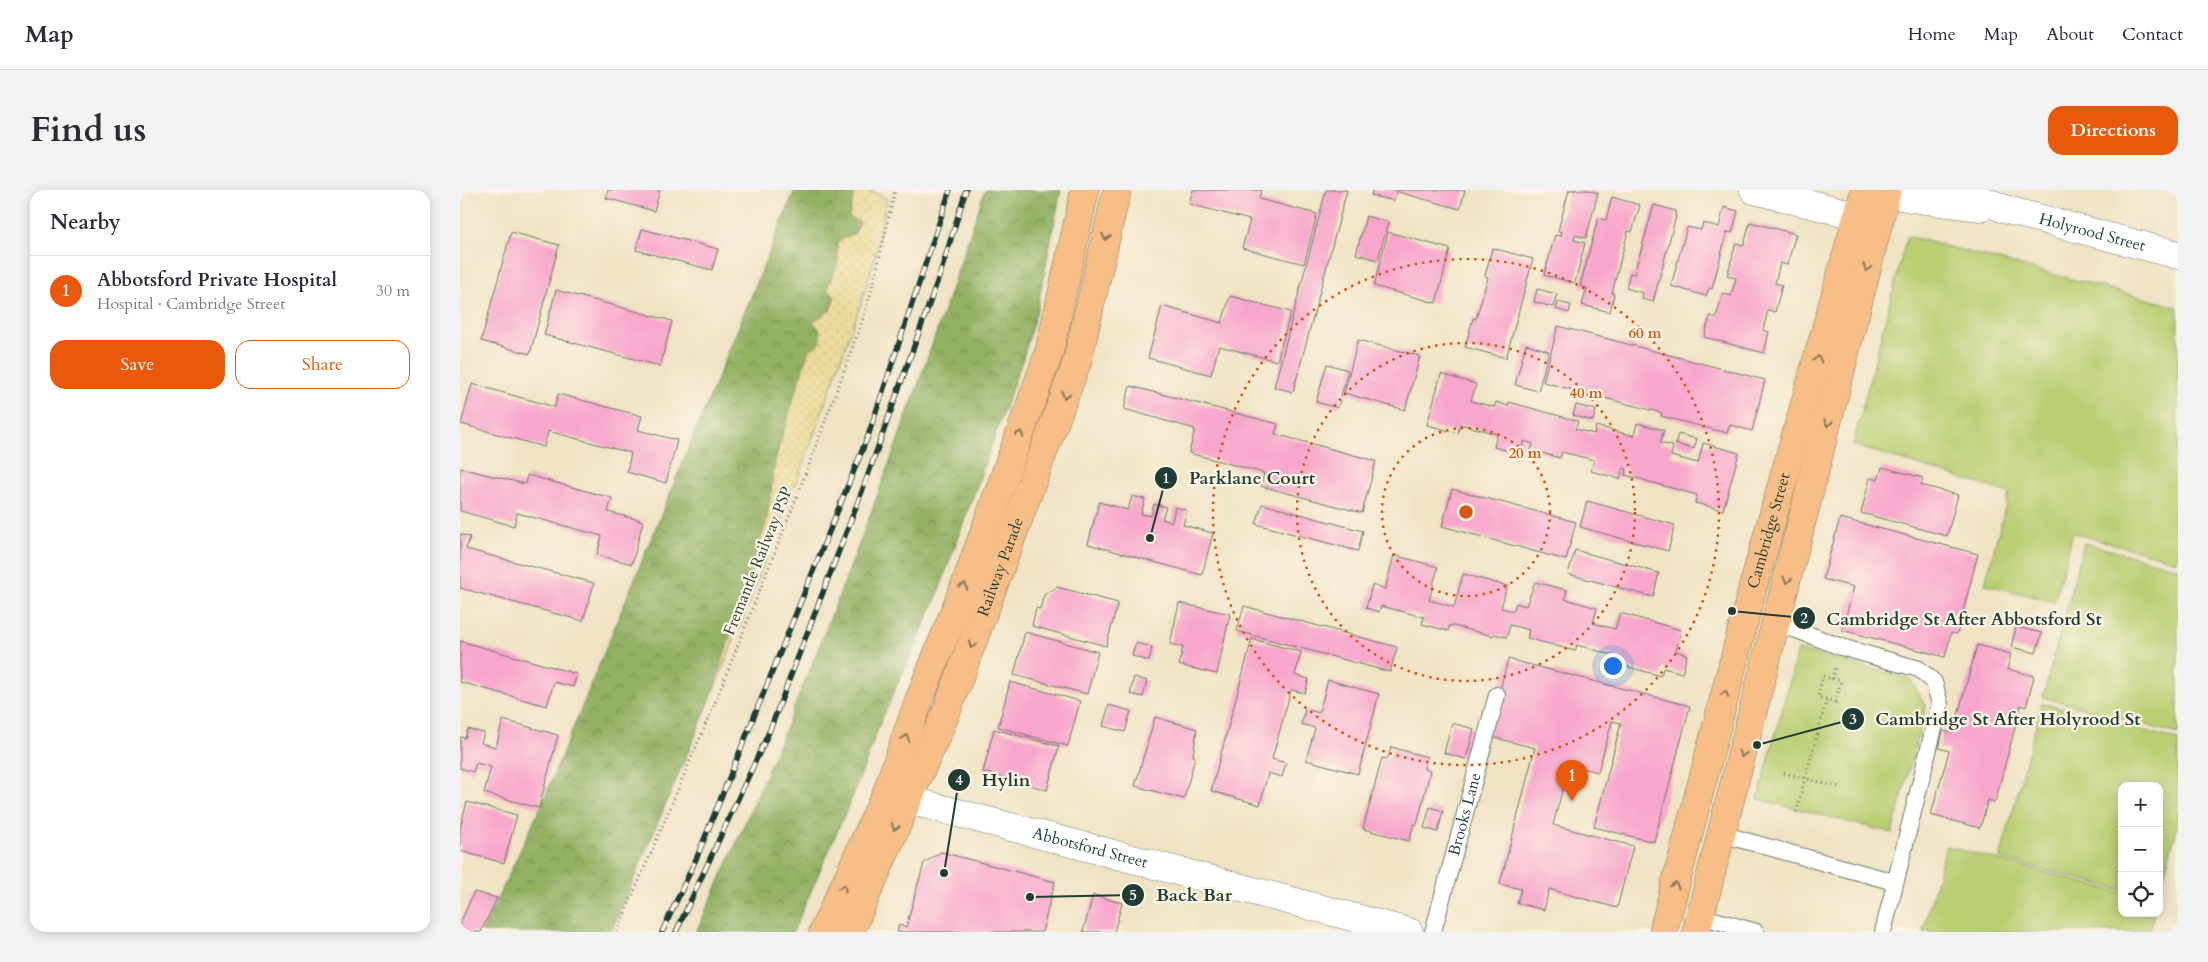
<!DOCTYPE html>
<html lang="en">
<head>
<meta charset="utf-8">
<style>
	body { margin:0; font-family:Cardo,serif; background:#f2f2f3; color:#2b2b33 }
	.controls { position:absolute; right:15px; bottom:15px; display:grid; overflow:hidden; border-radius:10px; box-shadow:0 2px 12px #0003 }
	.controls button { width:45px; height:45px; display:grid; place-items:center; padding:0; border:0; border-bottom:1px solid #e1e1e2; background:#fff; color:#2b2b33; font:25px sans-serif }
	.you { position:absolute; left:1152px; top:475px; width:18px; height:18px; margin:-12px; border:4px solid #fff; border-radius:50%; background:#1a73e8; box-shadow:0 0 0 8px #1a73e833 }
	.badge { display:grid; place-items:center; width:32px; height:32px; border-radius:50%; background:#ea580c; color:#fff; font-size:16px; font-weight:700 }
	.pin { position:absolute; translate:-50% -41px; filter:drop-shadow(0 1px 2px #0008) }
	.pin::after { content:''; position:absolute; top:26px; width:18px; height:15px; background:inherit; clip-path:polygon(0 0,100% 0,50% 100%) }
	.list { margin:0; padding:0; list-style:none }
	h2 { display:flex; justify-content:space-between; align-items:center; height:65px; margin:0; padding:0 20px; font-size:21px }
	h2 small { font-size:16px; font-weight:400; color:#7c7c81 }
	.list li { display:grid; grid-template-columns:32px 1fr auto; gap:15px; align-items:center; box-sizing:border-box; height:70px; padding:0 20px; border-top:1px solid #e1e1e2 }
	.list b { display:block; font-size:19px; white-space:nowrap }
	.list p { margin:0; font-size:16px; white-space:nowrap; color:#7c7c81 }
	.list em { font-size:16px; font-style:normal; color:#7c7c81 }
	.actions { display:flex; gap:10px; padding:15px 20px }
	.actions a { flex:1; padding:11px 0; border:1px solid #ea580c; border-radius:15px; text-align:center; font-size:18px; color:#ea580c }
	.actions .main { background:#ea580c; color:#fff }
	.icon { flex:none; width:28px; height:28px; fill:none; stroke:currentColor; stroke-width:2; stroke-linecap:round; stroke-linejoin:round }
	.map { position:relative; flex:none; width:1718px; height:742px; overflow:hidden; border-radius:15px }
	header { display:flex; align-items:center; gap:30px; box-sizing:border-box; height:70px; padding:0 25px; background:#fff; border-bottom:1px solid #e1e1e2 }
	header strong { font-size:24px }
	nav { display:flex; gap:28px; margin-inline-start:auto; font-size:18px }
	.intro { display:flex; align-items:center; justify-content:space-between; box-sizing:border-box; height:120px; padding:0 30px }
	h1 { margin:0; font-size:35px }
	.button { padding:12px 22px; border-radius:15px; background:#ea580c; color:#fff; font-size:18px; font-weight:700 }
	main { display:flex; gap:30px; padding:0 30px }
	aside { flex:1; background:#fff; border-radius:15px; box-shadow:0 2px 12px #0003 }
	.map>svg:first-child { display:block }
	.green { fill:#bace72; stroke:#6c8653 }
	.forest { fill:url(#forest-crowns); stroke:#59774c }
	.sand { fill:url(#sand-dots); stroke:#868c69 }
	.building { fill:#f8a7cc }
	.lines { fill:none; stroke-linecap:round; stroke-linejoin:round }
	.service-casing { stroke:#687766; stroke-width:18 }
	.minor-casing { stroke:#687766; stroke-width:29 }
	.primary-casing { stroke:#687766; stroke-width:29 }
	.path { stroke:#687766; stroke-width:3; stroke-dasharray:1 4; stroke-linecap:butt }
	.service { stroke:#fff; stroke-width:16 }
	.minor { stroke:#fff; stroke-width:28 }
	.primary { stroke:#f7be87; stroke-width:28 }
	.rail-casing { stroke:#1f3d34; stroke-width:5.5 }
	.rail { stroke:#fcf5e5; stroke-width:4; stroke-dasharray:11; stroke-linecap:butt }
	.oneway { stroke:#807759 }
	.ring { fill:none; stroke:#d45610; stroke-width:2.5; stroke-dasharray:2.5 5 }
	.labels { text-anchor:middle; dominant-baseline:central; stroke-width:4.5; stroke-linejoin:round; paint-order:stroke }
	.street-label { font-size:16px; fill:#1f3d34; stroke:#fcf5e5 }
	.centre { fill:#d45610; stroke:#fcf5e5; stroke-width:2.5 }
	.ring-label { font-size:15px; text-anchor:middle; font-weight:bold; fill:#d45610; stroke:#fcf5e5; stroke-width:4.5; stroke-linejoin:round; paint-order:stroke }
	.leader { fill:none; stroke:#1f3d34; stroke-width:2 }
	.callout-dot { fill:#1f3d34; stroke:#fcf5e5; stroke-width:2 }
	.mark-label { font-size:15px; text-anchor:middle; font-weight:bold; fill:#fff }
	.callout-label { font-size:18px; text-anchor:middle; font-weight:bold; fill:#1f3d34; stroke:#fcf5e5; stroke-width:4.5; stroke-linejoin:round; paint-order:stroke }
</style>
</head>
<body>
<header>
<strong>Map</strong>
<nav><a>Home</a><a>Map</a><a>About</a><a>Contact</a></nav>
</header>
<div class="intro"><h1>Find us</h1><a class="button">Directions</a></div>
<main>
<aside>
<h2>Nearby<small></small></h2>
<ul class="list">
<li><span class="badge">1</span><div><b>Abbotsford Private Hospital</b><p>Hospital · Cambridge Street</p></div><em>30 m</em></li>
</ul>
<div class="actions"><a class="main">Save</a><a>Share</a></div>
</aside>
<div class="map">
<svg width="1718" height="742" viewBox="0 0 1718 742">
	<defs>
		<pattern id="forest-crowns" width="20" height="18" patternUnits="userSpaceOnUse" patternTransform="scale(1.25)"><rect width="20" height="18" fill="#93b164"/><path d="M2 6a3 3 0 1 1 6 0M12 15a3 3 0 1 1 6 0" fill="none" stroke="#779153"/></pattern>
		<pattern id="sand-dots" width="8" height="8" patternUnits="userSpaceOnUse" patternTransform="scale(1.25)"><rect width="8" height="8" fill="#eeda9e"/><path d="M2 2h.1M6 6h.1" fill="none" stroke="#ccbc89" stroke-width="1.8" stroke-linecap="round"/></pattern>
	</defs>
	<rect width="100%" height="100%" fill="#fcf5e5"/>
	<filter id="ink" filterUnits="userSpaceOnUse"><feTurbulence type="fractalNoise" baseFrequency=".02" numOctaves="2"/><feDisplacementMap in="SourceGraphic" scale="10" xChannelSelector="R" yChannelSelector="G"/><feConvolveMatrix kernelMatrix="1 2 1 2 8 2 1 2 1" color-interpolation-filters="sRGB"/></filter>
	<filter id="wash" filterUnits="userSpaceOnUse"><feTurbulence type="fractalNoise" baseFrequency=".0096" numOctaves="4" result="noise"/><feDisplacementMap in="SourceGraphic" scale="20" xChannelSelector="R" yChannelSelector="G"/><feGaussianBlur stdDeviation="1.12" result="paint"/><feColorMatrix in="noise" values="0 0 0 0 0 0 0 0 0 0 0 0 0 0 0 0 0 1.4 0 .05"/><feComposite in="paint" operator="in"/></filter>
	<g filter="url(#wash)">
		<rect width="100%" height="100%" fill="#f0e3c4"/>
		<path class="green" d="M1447,46L1718,117V371L1613,343L1594,412L1525,394L1549,303L1393,255Z
			M1624,353L1718,378V544L1583,507Z
			M1338,460L1450,489L1466,516L1432,643L1298,609Z
			M1582,513L1718,550V634L1699,704V596H1662V700L1540,668Z
			M1486,656L1662,703V723H1694L1689,742H1463Z"/>
		<path class="forest" d="M335,0H395L389,26L400,32L395,42L377,53L378,72L367,99L375,106C370,122 360,136 360,153L349,160L316,267L307,330L296,371L249,513L151,742H22L81,616Z
			M525,0H601L577,119L563,168L476,409L420,533L394,603L333,742H236C348,501 441,252 525,0Z"/>
		<path class="sand" d="M395,0H409L427,9L416,62L404,104L346,267L249,513L307,330L316,267L330,220L349,160L360,153V140L353,131L370,121L375,106L367,99L378,72L377,52L395,43L400,32L389,27Z"/>
		<g id="blocks">
			<path class="building" d="M148,0H200L194,21L146,8Z
				M733,0H801L799,9L857,24L844,74L782,58L790,30L729,14Z
				M866,0H887L833,202L814,197Z
				M913,0H937L934,11L911,5Z
				M939,0H1005L1000,19L938,2Z
				M1109,0H1128L1138,3L1126,48L1115,45L1114,50L1125,53L1115,93L1084,85L1095,45L1101,46L1102,42L1098,41Z
				M1152,7L1180,15L1172,42L1168,41L1152,103L1154,104L1150,122L1122,115L1127,98L1120,96L1138,28L1146,30Z
				M1194,15L1216,21L1215,26H1216L1193,112L1182,109L1183,103L1166,98L1170,83L1174,84Z
				M1264,17L1278,21L1272,43L1267,42L1252,99L1249,98L1246,106L1211,96L1227,37L1241,40L1243,33L1259,37Z
				M906,26L928,32L918,70L896,64Z
				M1290,32L1336,44L1327,75L1320,73L1315,93L1322,95L1315,122L1308,120L1303,140L1309,142L1304,163L1244,147L1250,126L1256,128L1263,103L1271,106L1276,88L1267,86L1276,53L1284,55Z
				M182,39L258,59L252,80L176,60Z
				M51,42L99,55L70,164L21,151Z
				M928,42L990,59L976,113L914,96Z
				M1032,58L1073,69L1046,168L1005,157L1013,128L1016,129L1028,87L1025,86Z
				M1077,99L1097,104L1093,117L1074,112Z
				M96,100L212,131L200,176L84,145Z
				M770,106L831,122L817,171L759,156L751,185L688,168L702,116L762,133Z
				M1098,112L1111,115L1109,123L1096,119Z
				M1098,136L1305,190L1292,241L1270,235L1267,243L1201,226L1202,223L1083,192Z
				M898,150L960,166L945,220L884,203Z
				M1066,154L1089,161L1078,201L1055,195Z
				M867,174L888,180L878,218L856,212Z
				M981,184L1016,194L1011,211L1034,217L1036,212L1048,216L1049,212L1118,231L1115,239L1134,244L1136,236L1174,246L1177,233L1204,240L1200,253L1213,256L1211,266L1238,273L1243,253L1279,263L1263,320L1235,313L1237,305L1165,285L1167,279L1163,278L1160,289L1131,281L1134,270L1102,262L1100,268L1071,260L1073,254L1064,251L1060,264L1034,257L1037,244L1000,234L998,243L967,235Z
				M12,194L95,217L98,204L182,226L178,240L217,250L206,293L167,282L171,263L88,241L84,257L1,234Z
				M670,196L818,234L815,244L916,271L902,323L801,296L804,283L729,263L735,239L664,219Z
				M1116,215L1136,220L1133,231L1113,225Z
				M1218,244L1237,249L1234,259L1215,254Z
				M1422,277L1463,288L1461,295L1498,305L1487,346L1401,323L1410,288L1418,290Z
				M0,278L65,294L67,285L152,308L148,322L183,331L172,374L137,365L142,346L57,323L54,336L0,321Z
				M992,299L1116,332L1106,370L982,336Z
				M672,306L685,309L681,324L691,326L694,314L706,317L702,329L712,332L715,317L727,320L723,335L753,343L742,385L628,354L639,312L668,320Z
				M1127,311L1215,335L1208,361L1120,337Z
				M802,314L903,341L898,361L796,334Z
				M1380,328L1518,364L1497,444L1491,443L1485,467L1382,440L1394,397L1363,389Z
				M0,344L10,347L6,359L134,393L123,431L0,398Z
				M1115,360L1199,383L1193,407L1108,384Z
				M934,365L978,377L969,410L994,417L1003,384L1047,396L1041,418L1053,421L1056,413L1066,416L1075,392L1107,400L1105,409L1137,418L1133,433L1155,439L1160,423L1221,440L1216,461L1227,465L1222,483L1203,478L1201,486L1154,473L1156,466L1117,455L1115,461L1067,448L1069,440L1050,435L1047,447L1034,444L1033,446L990,435L988,441L962,434L964,427L921,416L919,422L906,418L912,395L925,399Z
				M597,397L658,413L646,456L572,436L576,418L580,419L584,405Z
				M719,413L770,424L757,484L719,475L723,457L710,454Z
				M784,416L937,457L930,482L777,441Z
				M1556,437L1582,443L1576,463L1551,457Z
				M565,442L638,462L627,504L554,485Z
				M792,449L841,462L835,485L849,489L845,503L831,500L812,569L826,573L822,587L808,583L800,615L751,601Z
				M0,451L117,484L113,497L94,492L87,516L0,492Z
				M676,453L692,457L689,471L672,466Z
				M1517,455L1551,464L1547,479L1574,486L1566,517L1561,515L1535,612L1528,610L1520,638L1471,625L1489,561L1479,558L1483,541L1493,543Z
				M1048,469L1230,516L1194,652L1134,637L1161,533L1152,531L1138,582L1109,575L1093,635L1173,656L1157,718L1089,699L1084,720L1057,713L1061,699L1040,694L1075,558L1028,546Z
				M674,487L687,491L683,507L670,504Z
				M868,490L919,504L898,584L846,570L855,538L841,534L845,519L859,523Z
				M550,492L620,511L608,556L538,537Z
				M649,515L671,521L665,542L643,536Z
				M695,527L737,539L733,566L735,567L724,609L675,596Z
				M43,530L98,545L79,618L24,603L31,577L16,573L13,582L0,578V547L5,548L8,539L24,543L21,553L36,557Z
				M992,533L1014,539L1006,569L984,563Z
				M534,539L599,556L587,600L523,582Z
				M931,557L967,567L964,579L970,581L957,635L954,634L949,651L903,639L922,568L928,569Z
				M7,612L57,625L44,673L0,661V638Z
				M970,617L983,621L978,642L964,638Z
				M481,662L595,692L582,742H437L439,735L446,737L464,673Z
				M14,702L37,708L21,742H0V733Z
				M633,705L662,713L654,742H623Z"/>
		</g>
	</g>
	<g filter="url(#ink)">
		<use href="#blocks" fill-opacity="0" stroke="#687766" stroke-width="1"/>
		<g class="lines">
			<g class="service-casing">
				<g id="service">
					<path d="M1316,435L1337,440L1381,457L1459,479L1474,492L1480,514L1423,742"/>
					<path d="M1261,644L1434,692"/>
					<path d="M1240,726L1296,742"/>
					<path id="s1" d="M973,742L1037,505"/>
				</g>
			</g>
			<g class="minor-casing">
				<g id="minor">
					<path d="M1294,0L1419,31"/>
					<path d="M1416,0L1451,8L1521,17"/>
					<path id="s2" d="M1498,0L1547,20L1718,65"/>
					<path id="s3" d="M426,604L949,742"/>
				</g>
			</g>
			<g class="primary-casing">
				<g id="primary">
					<path d="M363,742L426,604L459,510L504,398L589,163L625,0"/>
					<path id="s4" d="M390,742L486,523L617,172L657,0"/>
					<path id="s5" d="M1203,742L1293,397L1405,0"/>
					<path d="M1236,742L1427,0"/>
				</g>
			</g>
			<path class="path" d="M1363,486L1381,491L1375,512L1358,507Z
				M1372,489L1375,477
				M1324,583L1379,597
				M1336,622L1367,509
				M157,742L254,515L338,304L402,132L415,87L435,0"/>
			<use href="#service" class="service"/>
			<use href="#minor" class="minor"/>
			<use href="#primary" class="primary"/>
			<g class="rail-casing">
				<path id="rail" d="M202,742L237,667L408,246L490,0
					M216,742L309,542L404,296L481,81L506,0"/>
			</g>
			<use href="#rail" class="rail"/>
		</g>
		<defs><path id="oneway-chevron" d="M-2-3.5L2.5 0L-2 3.5" fill="none" stroke-width="1.6" stroke-linecap="round" stroke-linejoin="round" transform="scale(1.25)"/></defs>
		<g class="oneway">
			<use href="#oneway-chevron" transform="translate(646 47) rotate(103)"/>
			<use href="#oneway-chevron" transform="translate(1407 78) rotate(104)"/>
			<use href="#oneway-chevron" transform="translate(1358 169) rotate(-74)"/>
			<use href="#oneway-chevron" transform="translate(605 205) rotate(110)"/>
			<use href="#oneway-chevron" transform="translate(1368 233) rotate(104)"/>
			<use href="#oneway-chevron" transform="translate(560 244) rotate(-70)"/>
			<use href="#oneway-chevron" transform="translate(1327 390) rotate(104)"/>
			<use href="#oneway-chevron" transform="translate(504 396) rotate(-69)"/>
			<use href="#oneway-chevron" transform="translate(512 455) rotate(111)"/>
			<use href="#oneway-chevron" transform="translate(1265 504) rotate(-75)"/>
			<use href="#oneway-chevron" transform="translate(446 548) rotate(-71)"/>
			<use href="#oneway-chevron" transform="translate(1282 564) rotate(105)"/>
			<use href="#oneway-chevron" transform="translate(435 637) rotate(113)"/>
			<use href="#oneway-chevron" transform="translate(1215 695) rotate(-75)"/>
			<use href="#oneway-chevron" transform="translate(383 698) rotate(-65)"/>
		</g>
	</g>
	<g class="ring">
		<circle cx="1006" cy="322" r="84"/>
		<circle cx="1006" cy="322" r="169"/>
		<circle cx="1006" cy="322" r="253"/>
	</g>
	<g class="labels">
		<g class="street-label">
			<text stroke="none"><textPath href="#s2" startOffset="141">Holyrood Street</textPath></text>
			<text stroke="none"><textPath href="#s5" startOffset="415">Cambridge Street</textPath></text>
			<text transform="translate(298 371) rotate(-68)">Fremantle Railway PSP</text>
			<text stroke="none"><textPath href="#s4" startOffset="395">Railway Parade</textPath></text>
			<text stroke="none"><textPath href="#s1" startOffset="122">Brooks Lane</textPath></text>
			<text stroke="none"><textPath href="#s3" startOffset="211">Abbotsford Street</textPath></text>
		</g>
	</g>
	<circle cx="1006" cy="322" r="8" class="centre"/>
	<g class="ring-label">
		<text x="1185" y="148">60 m</text>
		<text x="1126" y="208">40 m</text>
		<text x="1065" y="268">20 m</text>
	</g>
	<path class="leader" d="M690 348L706 288M1272 421L1344 428M1297 555L1393 529M484 683L499 590M570 707L673 705"/>
	<g class="callout-dot">
		<circle cx="690" cy="348" r="5"/>
		<circle cx="1272" cy="421" r="5"/>
		<circle cx="1297" cy="555" r="5"/>
		<circle cx="484" cy="683" r="5"/>
		<circle cx="570" cy="707" r="5"/>
		<circle cx="706" cy="288" r="12"/>
		<circle cx="1344" cy="428" r="12"/>
		<circle cx="1393" cy="529" r="12"/>
		<circle cx="499" cy="590" r="12"/>
		<circle cx="673" cy="705" r="12"/>
	</g>
	<g class="mark-label">
		<text x="706" y="293">1</text>
		<text x="1344" y="433">2</text>
		<text x="1393" y="534">3</text>
		<text x="499" y="595">4</text>
		<text x="673" y="710">5</text>
	</g>
	<g class="callout-label">
		<text x="792" y="294">Parklane Court</text>
		<text x="1504" y="435">Cambridge St After Abbotsford St</text>
		<text x="1548" y="535">Cambridge St After Holyrood St</text>
		<text x="546" y="596">Hylin</text>
		<text x="734" y="711">Back Bar</text>
	</g>
</svg>
<div class="controls">
<button>+</button>
<button>−</button>
<button><svg class="icon" aria-label="locate" viewBox="0 0 24 24"><circle cx="12" cy="12" r="6"/><path d="M12 2v4M12 18v4M2 12h4M18 12h4"/></svg></button>
</div>
<div class="you"></div>
<div class="pin badge" style="left:1112px;top:611px">1</div>
</div>
</main>
</body>
</html>
